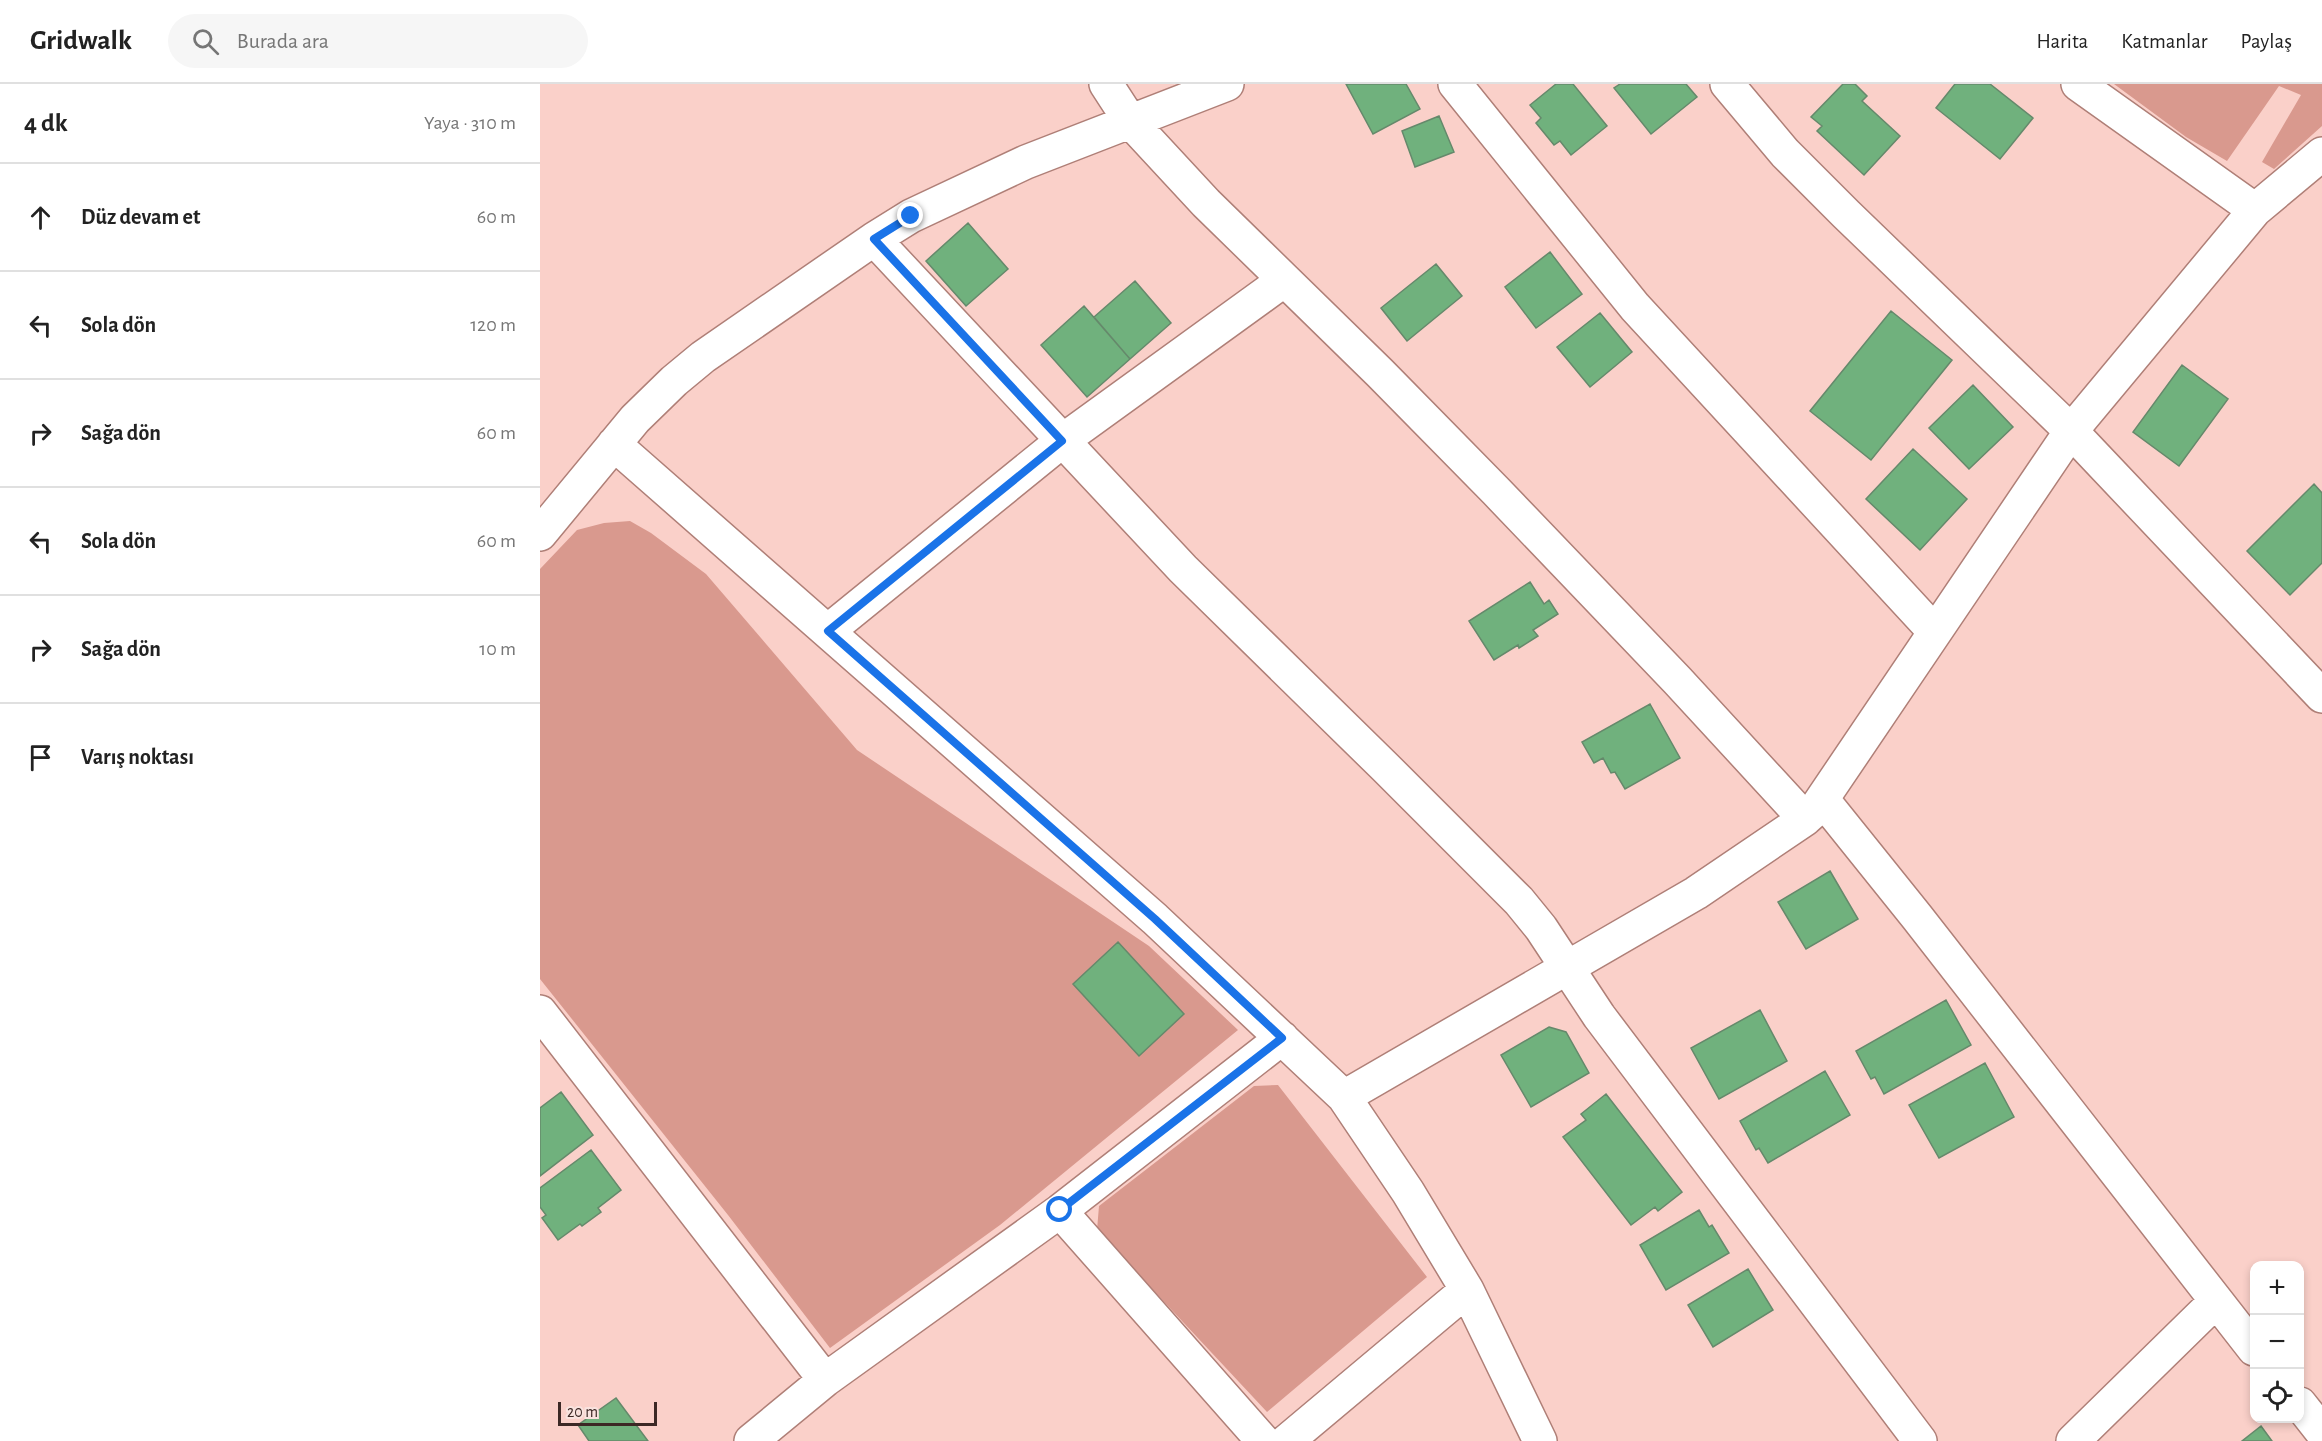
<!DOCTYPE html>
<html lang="tr">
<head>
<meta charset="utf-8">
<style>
	body { margin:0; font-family:"Alegreya Sans",sans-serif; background:#f6f6f6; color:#222 }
	.controls { position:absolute; right:18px; bottom:18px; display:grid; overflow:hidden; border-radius:12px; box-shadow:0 3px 9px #0003 }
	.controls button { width:54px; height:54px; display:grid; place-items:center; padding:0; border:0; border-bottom:2px solid #e0e0e0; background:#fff; color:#222; font:30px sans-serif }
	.scale { position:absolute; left:18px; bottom:15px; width:99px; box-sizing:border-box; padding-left:6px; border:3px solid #3c2825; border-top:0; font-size:16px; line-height:21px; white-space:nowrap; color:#3c2825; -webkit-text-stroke:4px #f9e3df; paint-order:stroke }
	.stop { position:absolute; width:18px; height:18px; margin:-14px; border:4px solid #1a73e8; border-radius:50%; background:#fff }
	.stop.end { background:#1a73e8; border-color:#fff; box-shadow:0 2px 6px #0008 }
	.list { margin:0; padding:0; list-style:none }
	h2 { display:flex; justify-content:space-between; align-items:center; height:78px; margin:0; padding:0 24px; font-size:26px }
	h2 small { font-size:20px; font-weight:400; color:#767676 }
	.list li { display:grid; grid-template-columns:39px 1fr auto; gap:18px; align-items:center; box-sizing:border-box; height:108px; padding:0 24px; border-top:2px solid #e0e0e0 }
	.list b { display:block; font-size:22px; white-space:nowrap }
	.list em { font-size:20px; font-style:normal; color:#767676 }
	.icon { flex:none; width:33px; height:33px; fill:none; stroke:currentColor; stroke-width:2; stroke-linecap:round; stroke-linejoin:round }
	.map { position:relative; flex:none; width:1782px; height:1357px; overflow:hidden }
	header { display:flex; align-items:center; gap:36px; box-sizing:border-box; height:84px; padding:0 30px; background:#fff; border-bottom:2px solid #e0e0e0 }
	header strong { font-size:28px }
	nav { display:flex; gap:33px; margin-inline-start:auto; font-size:21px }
	.search { width:420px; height:54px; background:#f6f6f6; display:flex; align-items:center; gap:15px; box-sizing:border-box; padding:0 21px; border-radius:33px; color:#767676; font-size:22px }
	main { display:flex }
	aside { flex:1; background:#fff }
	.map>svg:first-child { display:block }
	.green { fill:#d9998e }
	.building { fill:#70b17d; stroke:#65896b; stroke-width:1.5 }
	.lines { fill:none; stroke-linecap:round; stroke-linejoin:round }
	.street-casing { stroke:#af7f77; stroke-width:36 }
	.street { stroke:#fff; stroke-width:33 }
	.route { stroke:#1a73e8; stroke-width:8 }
</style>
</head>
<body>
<header>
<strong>Gridwalk</strong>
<div class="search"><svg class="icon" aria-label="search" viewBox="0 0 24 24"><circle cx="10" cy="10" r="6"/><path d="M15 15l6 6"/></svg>Burada ara</div>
<nav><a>Harita</a><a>Katmanlar</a><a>Paylaş</a></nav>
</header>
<main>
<aside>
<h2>4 dk<small>Yaya · 310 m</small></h2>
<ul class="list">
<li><svg class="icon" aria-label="ahead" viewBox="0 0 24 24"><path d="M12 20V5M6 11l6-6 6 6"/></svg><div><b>Düz devam et</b></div><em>60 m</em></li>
<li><svg class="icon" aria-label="left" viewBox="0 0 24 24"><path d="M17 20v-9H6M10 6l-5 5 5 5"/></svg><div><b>Sola dön</b></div><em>120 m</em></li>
<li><svg class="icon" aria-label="right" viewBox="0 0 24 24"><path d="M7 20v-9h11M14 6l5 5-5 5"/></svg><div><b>Sağa dön</b></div><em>60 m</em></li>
<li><svg class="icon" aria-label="left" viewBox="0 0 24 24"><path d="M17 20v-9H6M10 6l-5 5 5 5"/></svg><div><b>Sola dön</b></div><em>60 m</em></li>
<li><svg class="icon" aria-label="right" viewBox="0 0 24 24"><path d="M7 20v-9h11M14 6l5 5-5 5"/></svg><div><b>Sağa dön</b></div><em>10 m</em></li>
<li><svg class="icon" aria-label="arrive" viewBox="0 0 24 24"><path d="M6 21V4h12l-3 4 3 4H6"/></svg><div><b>Varış noktası</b></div></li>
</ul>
</aside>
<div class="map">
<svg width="1782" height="1357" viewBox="0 0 1782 1357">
	<rect width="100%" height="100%" fill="#fad0c9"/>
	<path class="green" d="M1574,0H1782V42L1734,85L1722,78L1761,11L1739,2L1687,77L1646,53Z
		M90,437L111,449L166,490L317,666L609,862L698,946L460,1141L290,1264L188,1131L0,895V485L37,446L64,439Z
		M738,1001L887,1193L727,1328L557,1146L559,1122L714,1002Z"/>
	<path class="building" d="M806,0H866L880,25L833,50Z
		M1016,0H1033L1067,42L1031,71L1020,57L1014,61L996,39L1001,34L990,21Z
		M1080,0H1146L1157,13L1111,50L1074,4Z
		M1303,0H1315L1327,12L1322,17L1360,52L1324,91L1277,47L1282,42L1271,33Z
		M1415,0H1450L1493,34L1460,75L1396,24Z
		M899,32L914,68L875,83L862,47Z
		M428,139L468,185L426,222L386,177Z
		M1010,168L1042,210L996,244L965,203Z
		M896,180L922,212L867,257L841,224Z
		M595,197L631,239L590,275L554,233Z
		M544,222L590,275L547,313L501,261Z
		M1351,227L1412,276L1331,376L1270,327Z
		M1060,229L1092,268L1050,303L1017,263Z
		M1642,281L1688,315L1639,382L1593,348Z
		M1433,301L1473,343L1429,385L1389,344Z
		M1373,365L1427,415L1380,466L1326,415Z
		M1774,400L1782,409V479L1750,511L1707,467Z
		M990,498L1004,520L1009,516L1018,530L993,546L998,552L979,564L978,561L954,576L929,537Z
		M1110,620L1140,674L1085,705L1075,688L1071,689L1063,674L1054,679L1042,658Z
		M1290,787L1318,835L1266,865L1238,818Z
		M578,858L644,930L599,972L533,900Z
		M1406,916L1431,961L1344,1010L1335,993L1331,995L1316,967Z
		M1220,926L1247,977L1179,1015L1151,964Z
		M1009,943L1026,948L1049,989L991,1023L961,971Z
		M1445,979L1474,1033L1399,1074L1369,1021Z
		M1285,987L1310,1031L1228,1079L1219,1064L1216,1066L1200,1037Z
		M21,1008L53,1051L0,1092V1024Z
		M1066,1010L1142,1108L1118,1127L1115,1123L1091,1141L1023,1053L1046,1036L1041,1030Z
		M51,1066L81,1106L58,1124L61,1128L42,1142L40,1140L18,1156L2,1134L6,1131L0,1123V1104Z
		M1159,1126L1169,1143L1172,1141L1189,1169L1126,1206L1100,1161Z
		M1208,1185L1233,1226L1173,1263L1148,1221Z
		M76,1314L108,1357H49L38,1341Z
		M1721,1342L1732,1357H1702Z"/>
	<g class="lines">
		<g class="street-casing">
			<path id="street" d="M566,0L590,37L666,119L840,289L956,407L1137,596L1265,735
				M915,0L1095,223L1394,547
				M1187,0L1245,69L1306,130L1531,347L1782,612
				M1538,0L1715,126
				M334,155L643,485L845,683L979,817L1001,844L1059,932L1380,1357
				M74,360L615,835L804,1013L868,1108L927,1206L1000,1357
				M0,450L95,335L134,297L163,273L334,155L371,132L486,78L687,0
				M288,547L522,357L743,197
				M1283,716L1377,833L1714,1265
				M0,928L285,1296
				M804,1013L1156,809L1265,735L1274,727L1531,347L1715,126L1782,70
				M520,1127L723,1357
				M1760,1320L1782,1348
				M211,1357L285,1296L520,1127L742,954
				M747,1357L927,1206
				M1533,1357L1676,1217"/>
		</g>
		<use href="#street" class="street"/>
	</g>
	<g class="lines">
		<path class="route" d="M371,132L334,155L522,357L288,547L615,835L742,954L520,1126"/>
	</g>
</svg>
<div class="controls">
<button>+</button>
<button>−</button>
<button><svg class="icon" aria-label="locate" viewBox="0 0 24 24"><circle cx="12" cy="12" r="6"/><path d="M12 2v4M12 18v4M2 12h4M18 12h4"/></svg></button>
</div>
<div class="scale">20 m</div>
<div class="stop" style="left:520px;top:1126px"></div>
<div class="stop end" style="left:371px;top:132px"></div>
</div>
</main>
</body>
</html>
